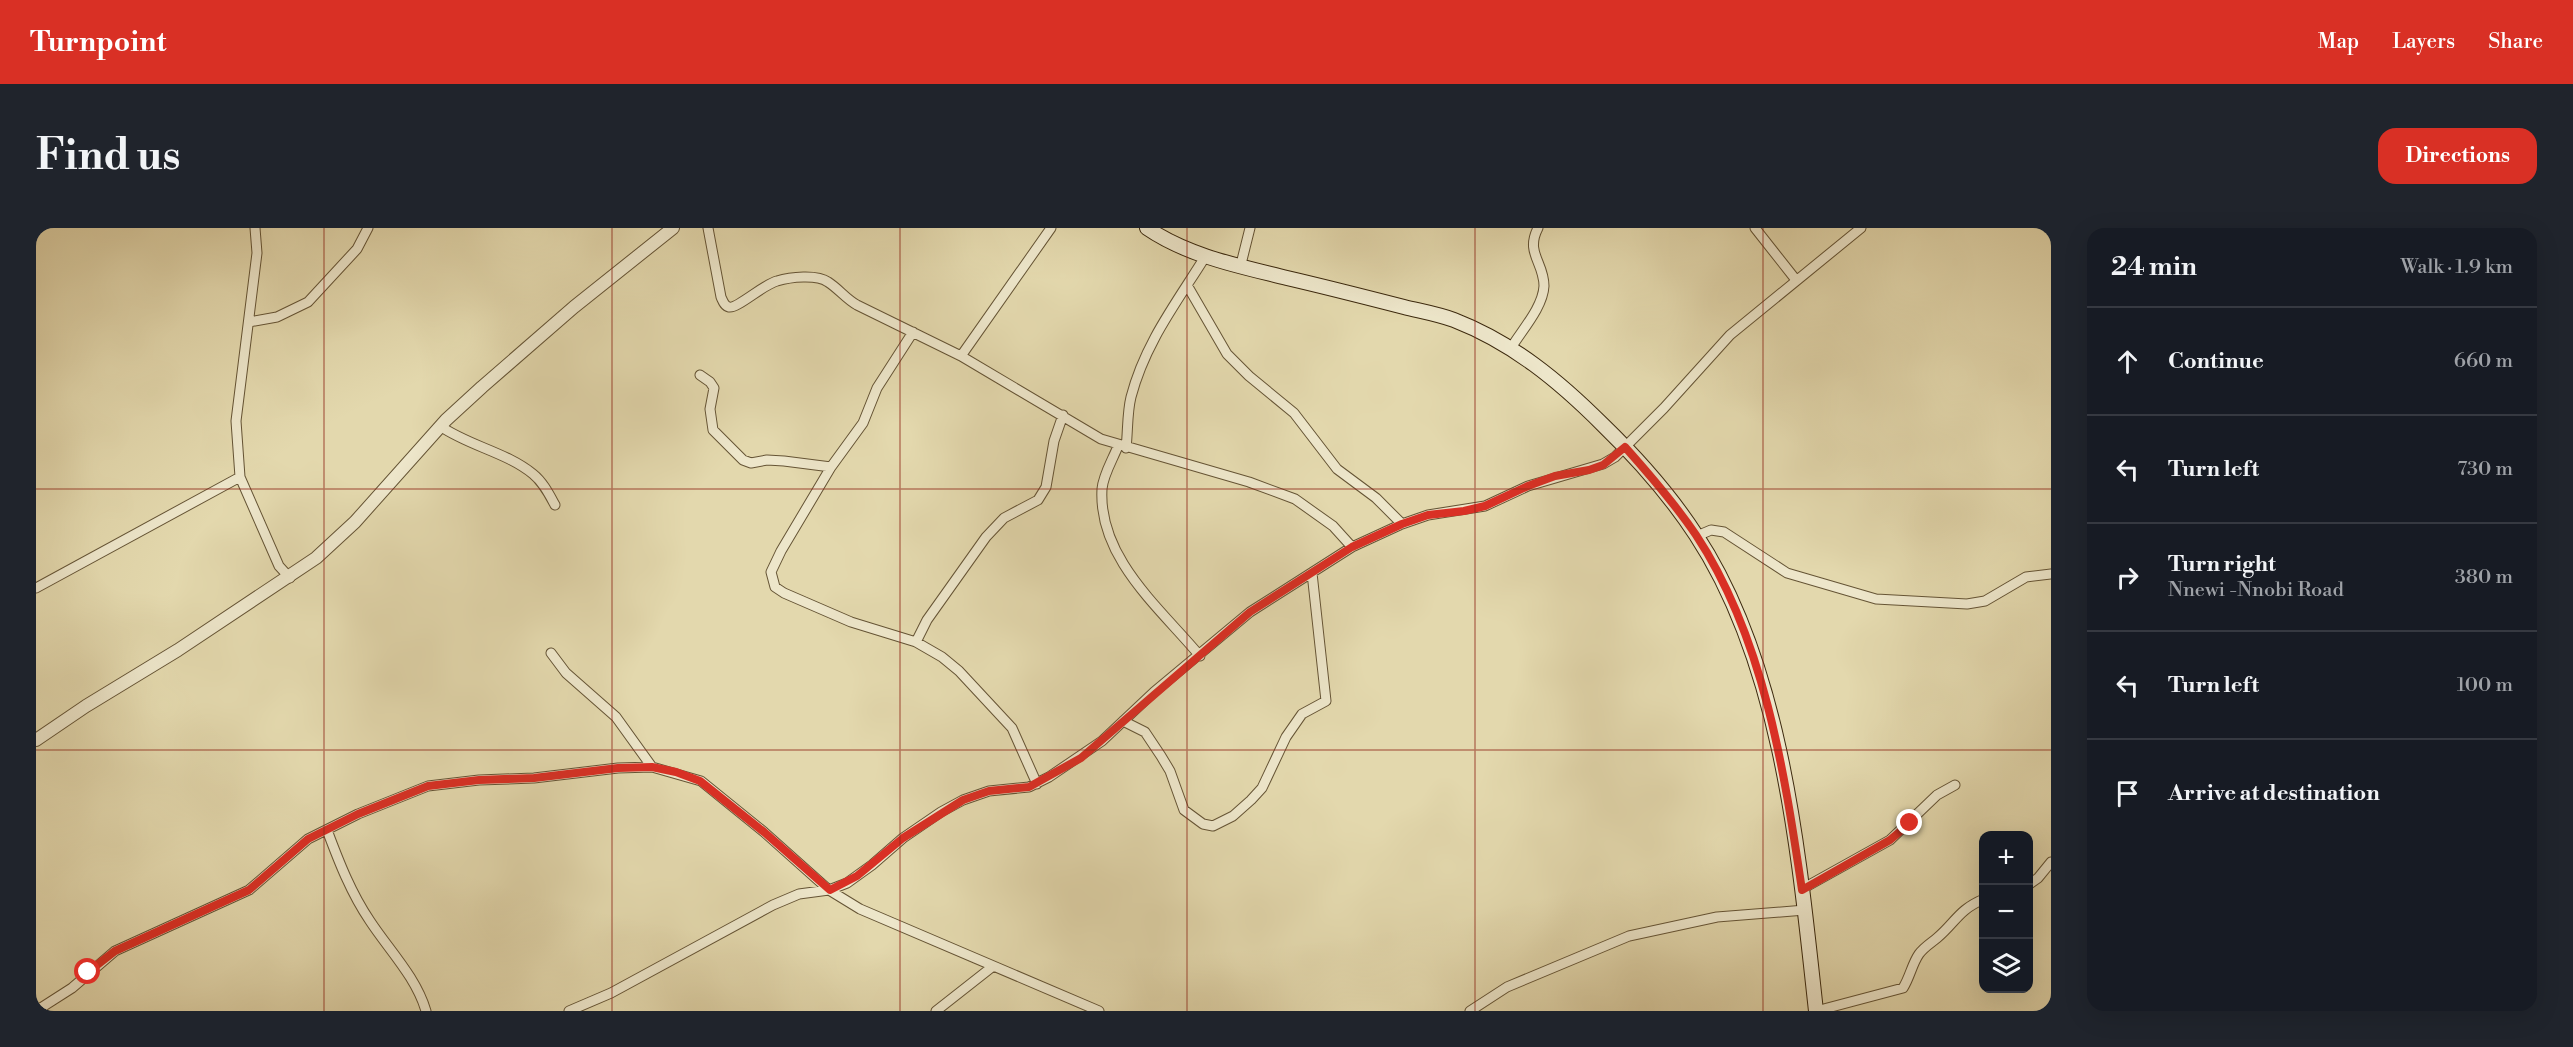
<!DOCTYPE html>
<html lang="en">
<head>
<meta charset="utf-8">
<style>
	body { margin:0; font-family:"Libre Bodoni",serif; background:#20242c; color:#f1f3f6 }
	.controls { position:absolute; right:18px; bottom:18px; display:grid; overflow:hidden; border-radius:12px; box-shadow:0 6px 24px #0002 }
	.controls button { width:54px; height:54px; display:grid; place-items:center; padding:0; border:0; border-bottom:2px solid #363941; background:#171b24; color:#f1f3f6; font:30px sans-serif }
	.stop { position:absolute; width:18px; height:18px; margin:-14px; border:4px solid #d93025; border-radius:50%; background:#fff }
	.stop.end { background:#d93025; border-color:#fff; box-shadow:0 2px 6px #0008 }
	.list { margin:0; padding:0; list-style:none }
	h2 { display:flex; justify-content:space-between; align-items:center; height:78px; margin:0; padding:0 24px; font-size:26px }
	h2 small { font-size:20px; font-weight:400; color:#9ea1a6 }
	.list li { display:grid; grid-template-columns:39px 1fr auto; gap:18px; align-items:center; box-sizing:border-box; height:108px; padding:0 24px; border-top:2px solid #363941 }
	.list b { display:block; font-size:22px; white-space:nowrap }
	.list p { margin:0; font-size:20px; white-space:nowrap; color:#9ea1a6 }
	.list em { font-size:20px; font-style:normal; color:#9ea1a6 }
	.icon { flex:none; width:33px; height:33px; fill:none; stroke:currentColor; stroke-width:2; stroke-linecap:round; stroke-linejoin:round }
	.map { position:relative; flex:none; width:2015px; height:783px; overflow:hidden; border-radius:18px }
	header { display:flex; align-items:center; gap:36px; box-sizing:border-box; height:84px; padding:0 30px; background:#d93025; color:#fff }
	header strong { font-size:28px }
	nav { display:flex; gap:33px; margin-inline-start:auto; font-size:21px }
	.intro { display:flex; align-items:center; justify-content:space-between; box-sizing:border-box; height:144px; padding:0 36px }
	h1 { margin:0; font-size:42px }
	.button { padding:15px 27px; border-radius:18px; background:#d93025; color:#fff; font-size:21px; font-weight:700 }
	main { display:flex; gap:36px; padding:0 36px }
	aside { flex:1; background:#171b24; border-radius:18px; box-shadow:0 6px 24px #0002 }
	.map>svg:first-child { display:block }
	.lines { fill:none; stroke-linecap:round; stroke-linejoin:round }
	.minor-casing { stroke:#655435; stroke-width:11 }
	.tertiary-casing { stroke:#655435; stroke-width:14 }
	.secondary-casing { stroke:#3b280d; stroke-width:16 }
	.minor { stroke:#ede6ca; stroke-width:9 }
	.tertiary { stroke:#ede6ca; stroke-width:12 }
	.secondary { stroke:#ede6ca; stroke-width:14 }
	.route { stroke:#d93025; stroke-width:8 }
	.grid { fill:none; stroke:#8f2418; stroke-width:1.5; stroke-opacity:0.55 }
</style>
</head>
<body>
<header>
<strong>Turnpoint</strong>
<nav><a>Map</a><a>Layers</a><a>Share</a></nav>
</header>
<div class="intro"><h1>Find us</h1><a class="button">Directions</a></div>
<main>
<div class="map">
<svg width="2015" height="783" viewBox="0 0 2015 783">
	<rect width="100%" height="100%" fill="#e3d8ad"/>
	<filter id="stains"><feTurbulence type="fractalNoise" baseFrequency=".00333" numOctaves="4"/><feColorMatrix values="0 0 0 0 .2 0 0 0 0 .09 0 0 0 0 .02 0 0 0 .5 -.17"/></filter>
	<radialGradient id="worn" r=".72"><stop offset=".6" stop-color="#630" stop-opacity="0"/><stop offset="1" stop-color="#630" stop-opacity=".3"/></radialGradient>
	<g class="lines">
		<g class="minor-casing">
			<path id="minor" d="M219,0L221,25L200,193L204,249L243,338L254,350
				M672,0L685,69C687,73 688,78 693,79C701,81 728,56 741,53C754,49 781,46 792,54C803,61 810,71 821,77L925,128L1065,211L1213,254L1259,271L1297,298L1316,319
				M1719,0L1760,52
				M2012,0L2015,1
				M1204,40L1214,0
				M1151,57L1191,126L1213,148L1258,185L1301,241L1340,270L1366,296
				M213,94L241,89L272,74L321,21L332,0
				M877,104L841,160L827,195L795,239L745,323L735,344L739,359L748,365L815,394L880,414L906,429L923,443L976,500L1001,556
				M1475,120C1486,102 1507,79 1508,58C1508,34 1489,25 1502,0
				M925,128L1015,0
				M664,147L674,154L678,160L674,181L677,202L707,232L715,235L731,232L748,233L795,239
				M404,198C433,218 470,224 497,246C507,254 513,266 519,277
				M1082,218C1077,231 1067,247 1066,261C1062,330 1124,380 1164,428
				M1090,220C1092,203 1091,185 1095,169C1109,115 1141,74 1169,29
				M1661,308L1675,302L1688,304L1751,345L1840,371L1931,376L1949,373L1990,349L2015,346
				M0,360L204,249
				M880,414L891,392L950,309L968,290L1002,272L1010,259L1018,213L1027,187
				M515,425L530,445L580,489L616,539
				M1087,493L1109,504L1125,528L1134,543L1148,582L1167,596L1177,598L1197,588L1215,572L1226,560L1250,509L1266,486L1290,473L1276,345
				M291,602C303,634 315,665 334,693C353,722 380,749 390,783
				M1992,657L2002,650L2015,634
				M1766,661L1854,612L1901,567L1919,557
				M0,783L36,760L79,723L213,662L272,611L322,586L392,558L443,552L498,550L582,540L616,539L665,553L728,604L793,662L824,681L1063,783
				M533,783L575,765L737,677L763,666L793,662L811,655L836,637L867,610L905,584L927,572L953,563L993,559L1013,549L1066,513L1118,464L1214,384L1316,319L1366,296L1392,287L1449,278L1492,258L1567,236L1579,229L1628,180L1694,107L1825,0
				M900,783L956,739
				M1434,783L1471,759L1593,708L1681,689L1769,682
				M1780,783L1867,760C1874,749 1876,736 1883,726C1888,719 1895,715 1901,710C1920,694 1922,682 1948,671"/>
		</g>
		<g class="tertiary-casing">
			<path id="tertiary" d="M0,512L50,478L142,422L280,330L319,294L410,192L446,159L538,79L637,0"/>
		</g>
		<g class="secondary-casing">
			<path id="secondary" d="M1111,0C1152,28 1203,38 1251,50C1290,59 1329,69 1368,79C1384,83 1402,86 1418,92C1477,115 1523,153 1567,197C1601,230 1634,267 1660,307C1747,439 1763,629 1780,783"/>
		</g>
		<use href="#minor" class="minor"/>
		<use href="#tertiary" class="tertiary"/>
		<use href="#secondary" class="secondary"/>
	</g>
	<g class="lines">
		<path class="route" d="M52,744L79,723L213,662L272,611L322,586L392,558L443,552L498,550L582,540L616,539L640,544L664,553L728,604L794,662L821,648L867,610L927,572L953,563L993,559L1045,530L1214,384L1316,319L1366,296L1392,287L1428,283L1449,278L1492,258L1519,248L1553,242L1567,237L1589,219C1614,247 1639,276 1660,307C1728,410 1748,542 1766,662L1854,612L1874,595"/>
	</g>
	<path class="grid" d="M288,0V783M576,0V783M864,0V783M1151,0V783M1439,0V783M1727,0V783M0,261H2015M0,522H2015"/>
	<rect width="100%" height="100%" filter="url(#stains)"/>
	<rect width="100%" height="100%" fill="url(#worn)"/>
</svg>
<div class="controls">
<button>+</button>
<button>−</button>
<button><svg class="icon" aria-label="layers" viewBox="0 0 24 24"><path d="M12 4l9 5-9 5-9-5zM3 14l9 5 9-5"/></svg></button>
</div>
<div class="stop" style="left:52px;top:744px"></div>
<div class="stop end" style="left:1874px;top:595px"></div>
</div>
<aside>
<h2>24 min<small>Walk · 1.9 km</small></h2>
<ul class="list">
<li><svg class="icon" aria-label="ahead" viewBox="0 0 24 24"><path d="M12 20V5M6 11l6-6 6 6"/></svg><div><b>Continue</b></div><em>660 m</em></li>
<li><svg class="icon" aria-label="left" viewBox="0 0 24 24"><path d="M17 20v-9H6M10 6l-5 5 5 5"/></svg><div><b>Turn left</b></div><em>730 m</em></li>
<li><svg class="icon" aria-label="right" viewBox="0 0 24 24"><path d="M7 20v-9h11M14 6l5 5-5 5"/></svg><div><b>Turn right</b><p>Nnewi -Nnobi Road</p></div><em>380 m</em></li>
<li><svg class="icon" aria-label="left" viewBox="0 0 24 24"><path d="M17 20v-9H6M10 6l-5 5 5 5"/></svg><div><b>Turn left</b></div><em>100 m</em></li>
<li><svg class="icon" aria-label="arrive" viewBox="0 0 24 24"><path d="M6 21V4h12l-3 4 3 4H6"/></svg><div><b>Arrive at destination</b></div></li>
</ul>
</aside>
</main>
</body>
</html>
